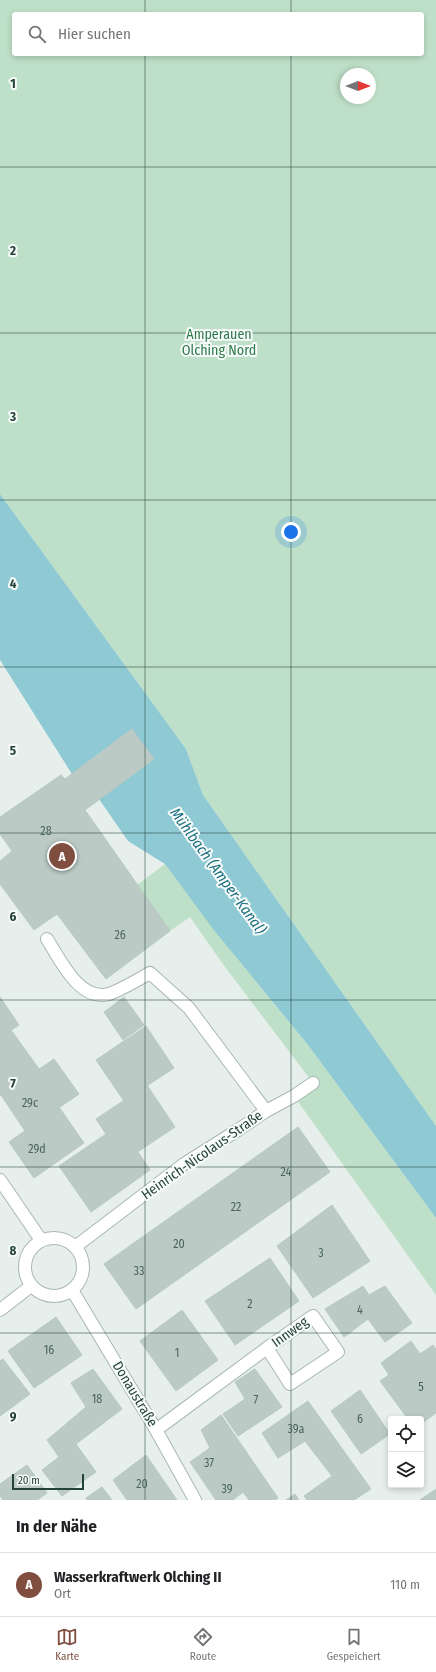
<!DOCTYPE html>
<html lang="de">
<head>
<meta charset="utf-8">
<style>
	body { margin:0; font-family:"Fira Sans Condensed",sans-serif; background:#f2f2f2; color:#202124 }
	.controls { position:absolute; right:12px; bottom:12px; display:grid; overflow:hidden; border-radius:4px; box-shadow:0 2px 6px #0003 }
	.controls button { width:36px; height:36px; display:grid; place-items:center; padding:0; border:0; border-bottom:1px solid #e0e0e0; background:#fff; color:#202124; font:20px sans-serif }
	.compass { position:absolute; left:340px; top:68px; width:36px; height:36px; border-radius:50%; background:#fff; box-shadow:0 2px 6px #0003; rotate:90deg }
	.scale { position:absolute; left:12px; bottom:10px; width:72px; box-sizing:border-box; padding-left:4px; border:2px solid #24423a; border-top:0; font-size:11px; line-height:14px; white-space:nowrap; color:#24423a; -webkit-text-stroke:3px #f7fbf9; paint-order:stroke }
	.you { position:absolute; left:291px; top:532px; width:14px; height:14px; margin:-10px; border:3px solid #fff; border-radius:50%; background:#1a73e8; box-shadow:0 0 0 6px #1a73e833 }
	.badge { display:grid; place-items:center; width:26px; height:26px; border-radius:50%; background:#7f4e3f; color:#fff; font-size:13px; font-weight:700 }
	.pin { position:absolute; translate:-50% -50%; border:2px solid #fff; box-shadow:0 1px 4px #0006 }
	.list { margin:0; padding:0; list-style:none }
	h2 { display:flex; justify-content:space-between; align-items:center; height:52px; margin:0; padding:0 16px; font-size:17px }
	h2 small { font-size:13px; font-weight:400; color:#757577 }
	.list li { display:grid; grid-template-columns:26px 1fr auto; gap:12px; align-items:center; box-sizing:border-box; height:64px; padding:0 16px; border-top:1px solid #e0e0e0 }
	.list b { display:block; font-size:15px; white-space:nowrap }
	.list p { margin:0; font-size:13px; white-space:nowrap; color:#757577 }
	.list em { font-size:13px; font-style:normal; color:#757577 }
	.icon { flex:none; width:22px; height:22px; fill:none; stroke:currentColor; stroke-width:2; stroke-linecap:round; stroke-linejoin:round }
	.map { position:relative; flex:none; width:436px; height:1500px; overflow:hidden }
	.search { position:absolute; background:#fff; box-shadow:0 2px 6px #0003; left:12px; right:12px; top:12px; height:44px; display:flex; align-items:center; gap:10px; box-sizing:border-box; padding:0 14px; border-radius:4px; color:#757577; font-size:15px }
	.sheet { height:116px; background:#fff }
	nav { display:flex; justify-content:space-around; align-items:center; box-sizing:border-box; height:56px; border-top:1px solid #e0e0e0; background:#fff; font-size:11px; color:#757577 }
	nav a { display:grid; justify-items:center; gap:2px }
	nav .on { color:#7f4e3f }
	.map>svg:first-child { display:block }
	.green { fill:#bfe0c8; fill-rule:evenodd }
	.water { fill:#8ec9d4 }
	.building { fill:#bbcac4; stroke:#b8c9c2 }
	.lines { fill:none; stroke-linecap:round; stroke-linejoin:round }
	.minor-casing { stroke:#a8b8b2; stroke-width:14 }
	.minor { stroke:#fff; stroke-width:12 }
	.grid { fill:none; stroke:#24423a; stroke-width:1; stroke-opacity:0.55 }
	.labels { text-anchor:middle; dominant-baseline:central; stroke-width:4; stroke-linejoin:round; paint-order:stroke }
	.number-label { font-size:12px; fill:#4a645c }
	.park-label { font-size:14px; fill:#2d7a4b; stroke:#f7fbf9 }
	.street-label { font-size:14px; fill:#24423a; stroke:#f7fbf9 }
	.water-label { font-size:15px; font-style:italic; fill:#1c6f80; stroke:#f7fbf9 }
	.grid-label { font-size:13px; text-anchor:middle; font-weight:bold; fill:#24423a; stroke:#f7fbf9; stroke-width:4; stroke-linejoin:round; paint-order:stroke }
</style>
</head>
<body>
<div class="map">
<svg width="436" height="1500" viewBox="0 0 436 1500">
	<rect width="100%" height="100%" fill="#e6efeb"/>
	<path class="green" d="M0,0H436V1126L203,795L186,749L0,494ZM14,14H422V54H14ZM346,74H370V98H346Z
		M165,864L236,957L308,1045L436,1218V1295L294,1096L313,1083L225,967L190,917L170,931L137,885Z"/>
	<path class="water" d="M0,494L186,749L203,795L436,1126V1218L308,1045L213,929L165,864L128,841L99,799L154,759L132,729L72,774L0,660Z"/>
	<path class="building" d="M132,729L154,759L85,810L170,931L106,979L57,914L34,930L0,884V861L12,851L0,834V817L61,775L65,779Z
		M0,997L19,1025L0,1038Z
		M124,997L144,1025L123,1040L104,1012Z
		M146,1026L174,1068L124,1101L96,1060Z
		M11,1030L39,1069L0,1096V1038Z
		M54,1059L79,1094L25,1131L1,1095Z
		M147,1085L175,1127L124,1161L96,1119Z
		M59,1107L84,1143L34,1178L9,1142Z
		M298,1127L330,1172L136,1309L104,1264Z
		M106,1134L124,1161L138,1152L150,1170L91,1212L59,1166Z
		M332,1205L370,1261L313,1298L277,1246Z
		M270,1258L299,1301L235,1345L205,1301Z
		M363,1286L369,1295L385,1286L412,1323L385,1342L368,1319L344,1337L325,1309Z
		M182,1310L218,1360L176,1391L140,1341Z
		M56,1317L82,1355L34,1388L8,1351Z
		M411,1341L420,1354L433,1345L436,1349V1413L421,1424V1419H408L380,1381L389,1375L381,1363Z
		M3,1359L30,1394L0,1416V1361Z
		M93,1369L122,1409L76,1444L96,1472L62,1496L42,1470L59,1457L47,1440L86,1407L71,1383Z
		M255,1369L282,1407L238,1436L223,1414L245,1399L235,1382Z
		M360,1390L390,1434L361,1454L331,1411Z
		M308,1401L371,1489L354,1500H307L304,1496L332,1476L305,1441L278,1458L262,1433Z
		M221,1415L278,1498L275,1500H249L243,1492L233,1500H216L190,1462L210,1448L201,1430Z
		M146,1455L177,1500H127L113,1480Z
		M27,1465L47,1493L37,1500H3L0,1496V1484Z
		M102,1487L112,1500H87L86,1498Z
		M436,1489V1500H420Z
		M295,1494L299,1500H286Z"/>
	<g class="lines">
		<g class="minor-casing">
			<path id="minor" d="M47,939C60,959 79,1002 109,994C121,990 139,979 150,973L189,1008L266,1111
				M0,1180L41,1240
				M25 1267a29 29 0 1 1 58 0a29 29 0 1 1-58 0Z
				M75,1247L184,1164L238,1130L266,1111L294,1096L313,1083
				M72,1290L156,1430L195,1500
				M0,1310L31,1286
				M156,1430L267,1348L290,1384L338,1352L313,1316L267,1348"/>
		</g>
		<use href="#minor" class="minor"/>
	</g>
	<path class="grid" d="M145,0V14M291,0V14M145,54V1500M291,54V1500M0,167H436M0,333H436M0,500H436M0,667H436M0,833H436M0,1000H436M0,1167H436M0,1333H436"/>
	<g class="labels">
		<g class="number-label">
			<text x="46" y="831">28</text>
			<text x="120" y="935">26</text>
			<text x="30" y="1103">29c</text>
			<text x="37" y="1149">29d</text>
			<text x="286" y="1172">24</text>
			<text x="236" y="1207">22</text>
			<text x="179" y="1244">20</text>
			<text x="321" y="1253">3</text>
			<text x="139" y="1271">33</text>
			<text x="250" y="1304">2</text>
			<text x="360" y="1310">4</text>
			<text x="49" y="1350">16</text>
			<text x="177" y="1353">1</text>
			<text x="421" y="1387">5</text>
			<text x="97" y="1399">18</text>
			<text x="256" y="1400">7</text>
			<text x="360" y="1419">6</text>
			<text x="296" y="1429">39a</text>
			<text x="209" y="1463">37</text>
			<text x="142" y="1484">20</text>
			<text x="227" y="1489">39</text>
		</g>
		<g class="park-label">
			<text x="219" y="334">Amperauen<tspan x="219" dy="16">Olching Nord</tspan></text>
		</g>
		<g class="street-label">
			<text transform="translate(202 1155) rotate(-35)">Heinrich-Nicolaus-Straße</text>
			<text transform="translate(290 1332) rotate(-36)">Innweg</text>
			<text transform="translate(135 1394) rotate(59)">Donaustraße</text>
		</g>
		<g class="water-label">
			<text transform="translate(218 871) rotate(54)">Mühlbach (Amper-Kanal)</text>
		</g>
	</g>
	<g class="grid-label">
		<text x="13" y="88">1</text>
		<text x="13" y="255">2</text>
		<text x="13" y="421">3</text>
		<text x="13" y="588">4</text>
		<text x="13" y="755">5</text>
		<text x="13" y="921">6</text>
		<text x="13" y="1088">7</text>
		<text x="13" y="1255">8</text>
		<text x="13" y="1421">9</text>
	</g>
</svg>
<div class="controls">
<button><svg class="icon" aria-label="locate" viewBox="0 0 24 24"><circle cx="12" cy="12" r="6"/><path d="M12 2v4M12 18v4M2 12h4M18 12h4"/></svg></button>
<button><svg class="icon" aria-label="layers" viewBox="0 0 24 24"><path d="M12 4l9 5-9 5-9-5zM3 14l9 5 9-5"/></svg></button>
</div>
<svg class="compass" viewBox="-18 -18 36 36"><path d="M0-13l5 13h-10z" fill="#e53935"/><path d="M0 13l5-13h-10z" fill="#757577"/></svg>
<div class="scale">20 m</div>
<div class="you"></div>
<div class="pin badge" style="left:62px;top:856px">A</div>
<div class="search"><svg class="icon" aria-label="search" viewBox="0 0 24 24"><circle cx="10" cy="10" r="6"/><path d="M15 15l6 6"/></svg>Hier suchen</div>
</div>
<section class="sheet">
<h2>In der Nähe<small></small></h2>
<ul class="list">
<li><span class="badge">A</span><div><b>Wasserkraftwerk Olching II</b><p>Ort</p></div><em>110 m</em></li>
</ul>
</section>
<nav>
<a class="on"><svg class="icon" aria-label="map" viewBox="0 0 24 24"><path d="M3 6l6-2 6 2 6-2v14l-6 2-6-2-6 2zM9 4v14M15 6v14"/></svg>Karte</a>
<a><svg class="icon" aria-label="directions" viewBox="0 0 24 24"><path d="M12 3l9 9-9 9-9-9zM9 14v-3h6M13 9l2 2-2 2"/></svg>Route</a>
<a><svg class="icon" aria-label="saved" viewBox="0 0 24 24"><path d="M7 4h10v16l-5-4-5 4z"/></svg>Gespeichert</a>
</nav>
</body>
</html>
